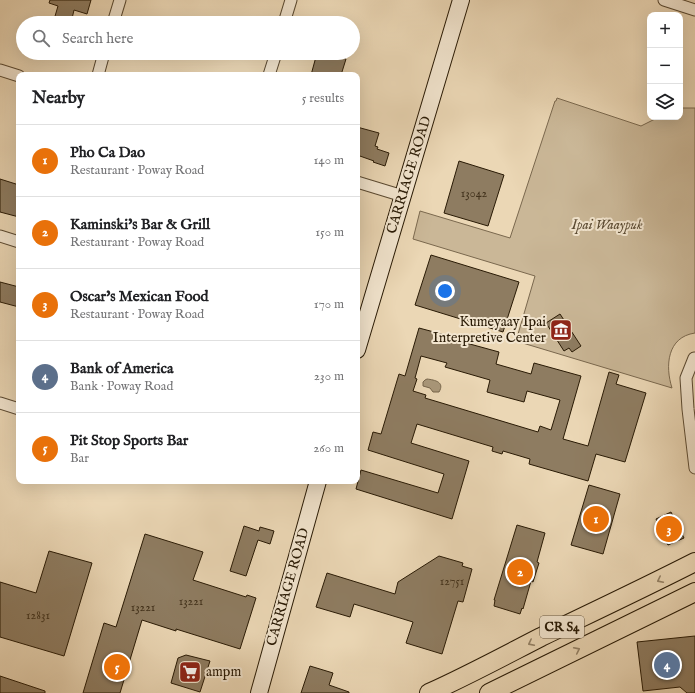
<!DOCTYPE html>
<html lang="en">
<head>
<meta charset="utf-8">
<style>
	body { margin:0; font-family:"IM FELL English",serif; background:#f6f6f6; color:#202124 }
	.controls { position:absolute; right:12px; top:12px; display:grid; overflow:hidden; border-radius:8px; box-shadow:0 4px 16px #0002 }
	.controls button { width:36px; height:36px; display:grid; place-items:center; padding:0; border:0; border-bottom:1px solid #e0e0e0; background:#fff; color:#202124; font:20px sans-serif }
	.you { position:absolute; left:445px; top:291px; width:14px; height:14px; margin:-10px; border:3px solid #fff; border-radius:50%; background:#1a73e8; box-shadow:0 0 0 6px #1a73e833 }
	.badge { display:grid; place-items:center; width:26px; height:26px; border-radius:50%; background:#8f2418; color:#fff; font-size:13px; font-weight:700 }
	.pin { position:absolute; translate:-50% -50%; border:2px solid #fff; box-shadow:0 1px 4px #0006 }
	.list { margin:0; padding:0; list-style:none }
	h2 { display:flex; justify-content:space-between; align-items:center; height:52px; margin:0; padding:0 16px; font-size:17px }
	h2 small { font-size:13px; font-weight:400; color:#757577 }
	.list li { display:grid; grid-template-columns:26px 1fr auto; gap:12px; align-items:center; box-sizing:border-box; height:72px; padding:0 16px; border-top:1px solid #e0e0e0 }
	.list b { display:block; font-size:15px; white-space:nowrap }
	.list p { margin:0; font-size:13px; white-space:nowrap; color:#757577 }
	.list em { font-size:13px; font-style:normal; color:#757577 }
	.icon { flex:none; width:22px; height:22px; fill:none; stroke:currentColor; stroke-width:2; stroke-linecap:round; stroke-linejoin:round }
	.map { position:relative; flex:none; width:695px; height:693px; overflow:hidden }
	.search { position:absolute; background:#fff; box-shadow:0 4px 16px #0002; left:16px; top:16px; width:344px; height:44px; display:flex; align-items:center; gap:10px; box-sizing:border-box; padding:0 14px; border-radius:22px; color:#757577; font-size:15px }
	.panel { position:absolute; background:#fff; box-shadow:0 4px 16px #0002; left:16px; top:72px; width:344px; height:412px; border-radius:8px }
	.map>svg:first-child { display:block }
	.green { fill:#cab797; stroke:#7a684e }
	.water { fill:#a99779; stroke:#76654b }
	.building { fill:#8e7c61; stroke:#291a05; fill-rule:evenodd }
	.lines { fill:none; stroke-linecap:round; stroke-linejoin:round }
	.street-casing { stroke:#5a4931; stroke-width:13 }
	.secondary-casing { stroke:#291a05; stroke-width:18 }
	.primary-casing { stroke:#291a05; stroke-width:20 }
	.street { stroke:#f2e5cf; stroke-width:11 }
	.secondary { stroke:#f2e5cf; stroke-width:16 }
	.primary { stroke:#ebd7b5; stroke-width:18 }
	.oneway { stroke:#948266 }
	.labels { text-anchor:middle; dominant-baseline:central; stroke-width:4; stroke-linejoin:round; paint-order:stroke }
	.number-label { font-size:12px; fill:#42321c }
	.shield { fill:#f2e5cf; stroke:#655742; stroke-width:1 }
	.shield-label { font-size:13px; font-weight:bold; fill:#291a05 }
	.street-label { font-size:14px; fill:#291a05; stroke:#f2e5cf }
	.park-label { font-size:14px; font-style:italic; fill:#594931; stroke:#f2e5cf }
	.poi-label { font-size:14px; fill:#291a05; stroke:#f2e5cf; text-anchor:end }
</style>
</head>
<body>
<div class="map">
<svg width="695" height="693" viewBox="0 0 695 693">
	<rect width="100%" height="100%" fill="#ebd7b5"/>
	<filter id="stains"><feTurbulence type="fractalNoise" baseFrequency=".005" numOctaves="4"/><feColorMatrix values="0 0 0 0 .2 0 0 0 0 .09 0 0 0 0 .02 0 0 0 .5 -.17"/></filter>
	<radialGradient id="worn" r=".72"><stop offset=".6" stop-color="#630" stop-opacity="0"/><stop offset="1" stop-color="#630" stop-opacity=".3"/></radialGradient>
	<path class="green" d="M557,98L641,126L659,117H680V108H695V333C667,337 665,366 672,388L516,341L535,276L413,239L420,211L510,238L555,101H556Z"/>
	<path class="water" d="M427,379C435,380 445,382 439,392H433L430,388L423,386V382L425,380Z"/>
	<path class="building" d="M50,0H91L87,14L74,10L71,23H53L58,6L49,3Z
		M317,53H337L336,56L346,59L341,75H311Z
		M357,127L379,133L375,146L378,147L377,149L389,153L385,166L373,162L374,161L357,155Z
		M459,161L504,175L488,226L444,213Z
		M0,179L19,185V217L0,212Z
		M431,255L519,282L503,332L415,305Z
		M0,282L19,287V307L0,302Z
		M560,314L581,346L572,352L569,348L564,351L546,323Z
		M419,328L449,336L448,338L499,352L496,364L531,374L534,363L581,376L563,439L588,446L609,372L619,375L616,384L646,393L625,462L596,454L588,481L529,464L530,459L503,451L502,454L492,451L493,447L417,424L411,443L469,461L452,519L356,489L361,470L438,493L444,474L368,450L373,432L381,434L399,374L405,376ZM421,356L447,363L445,367L490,380L487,392L524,402L527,391L560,400L551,430L540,426L538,432L425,398L426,395L413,391L417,379L415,378Z
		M589,485L620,494L603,554L571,545Z
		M671,512L684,538L668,545L665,540L663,541L657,530L660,528L656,519Z
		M517,525L545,533L537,562L539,563L533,582L531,581L523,609L522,608L520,614L494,606L495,600H494Z
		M244,526L259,531L260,527L274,531L270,544L258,540L246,576L230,571Z
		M145,534L203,552L193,580L246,597L247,595L256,598L240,649L176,629V631L142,620L120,693H83L104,623L116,627Z
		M49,551L92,563L64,656L0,637V582L36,593Z
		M439,556L463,563L462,566L472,569L463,602L458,601L442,654L406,643L413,622L354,604L350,617L316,607L327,573L395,594L398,582Z
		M695,636V693H687L680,687L643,691L637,642Z
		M186,655L210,661L200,692L171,683L178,658Z
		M310,666L333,673L329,685L349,692V693H301Z
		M0,676L45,691V693H0Z"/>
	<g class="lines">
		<g class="street-casing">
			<path id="street" d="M664,0L695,10
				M113,23L120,0
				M284,23L291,0
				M0,70L19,76
				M98,75L104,53
				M269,75L276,53
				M357,182L403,196
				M0,236L19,242
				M694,358L686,378L688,409L695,468
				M0,403L19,409"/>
		</g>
		<g class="secondary-casing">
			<path id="secondary" d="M357,350L461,0
				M259,693L318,481"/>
		</g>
		<g class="primary-casing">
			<path id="primary" d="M429,693C467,676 504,656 541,637C593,612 644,588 695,562
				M489,693L695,592"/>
		</g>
		<use href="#street" class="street"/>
		<use href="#secondary" class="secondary"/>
		<use href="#primary" class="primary"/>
	</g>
	<defs><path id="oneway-chevron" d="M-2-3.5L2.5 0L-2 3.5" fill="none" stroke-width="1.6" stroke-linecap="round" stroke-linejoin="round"/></defs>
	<g class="oneway">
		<use href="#oneway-chevron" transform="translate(660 580) rotate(153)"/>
		<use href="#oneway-chevron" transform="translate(531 643) rotate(153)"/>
		<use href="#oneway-chevron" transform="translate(577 650) rotate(-26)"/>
	</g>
	<defs>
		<g id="museum-square" transform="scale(1.15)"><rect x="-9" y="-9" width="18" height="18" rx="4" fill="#8f2418" stroke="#f2e5cf"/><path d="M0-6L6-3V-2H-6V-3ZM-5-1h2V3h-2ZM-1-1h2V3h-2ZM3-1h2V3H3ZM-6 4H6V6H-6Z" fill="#fff"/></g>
		<g id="supermarket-square" transform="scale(1.15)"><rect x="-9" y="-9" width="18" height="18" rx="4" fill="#8f2418" stroke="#f2e5cf"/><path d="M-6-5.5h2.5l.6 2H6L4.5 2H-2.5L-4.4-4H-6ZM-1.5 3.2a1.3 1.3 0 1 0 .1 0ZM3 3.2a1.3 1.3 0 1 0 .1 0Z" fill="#fff"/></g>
	</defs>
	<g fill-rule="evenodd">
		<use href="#museum-square" x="561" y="330"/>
		<use href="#supermarket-square" x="190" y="672"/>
	</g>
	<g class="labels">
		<g class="number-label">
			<text x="474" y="193">13042</text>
			<text x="452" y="581">12751</text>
			<text x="191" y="601">13221</text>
			<text x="143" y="607">13221</text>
			<text x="38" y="615">12831</text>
		</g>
		<rect class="shield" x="540" y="616" width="44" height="22" rx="3"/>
		<g class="shield-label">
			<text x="562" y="627">CR S4</text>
		</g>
		<g class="street-label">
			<text transform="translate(409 175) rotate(-73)">CARRIAGE ROAD</text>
			<text transform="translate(288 587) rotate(-74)">CARRIAGE ROAD</text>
		</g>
		<g class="park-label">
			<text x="607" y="225">Ipai Waaypuk</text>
		</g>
		<g class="poi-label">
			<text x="546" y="322">Kumeyaay Ipai<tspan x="546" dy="16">Interpretive Center</tspan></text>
			<text x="206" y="672" text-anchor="start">ampm</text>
		</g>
	</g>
	<rect width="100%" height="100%" filter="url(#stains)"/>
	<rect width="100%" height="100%" fill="url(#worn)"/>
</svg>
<div class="controls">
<button>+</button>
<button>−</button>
<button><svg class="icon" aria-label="layers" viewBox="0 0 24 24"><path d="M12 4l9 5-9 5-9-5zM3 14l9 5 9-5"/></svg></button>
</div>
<div class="you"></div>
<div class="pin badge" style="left:596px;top:519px;background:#e8710a">1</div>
<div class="pin badge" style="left:520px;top:572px;background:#e8710a">2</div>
<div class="pin badge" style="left:669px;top:529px;background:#e8710a">3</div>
<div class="pin badge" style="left:667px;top:665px;background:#5c6f8a">4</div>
<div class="pin badge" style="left:117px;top:667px;background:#e8710a">5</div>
<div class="search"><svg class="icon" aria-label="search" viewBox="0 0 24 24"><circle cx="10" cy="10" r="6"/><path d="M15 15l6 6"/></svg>Search here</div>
<section class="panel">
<h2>Nearby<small>5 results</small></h2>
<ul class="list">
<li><span class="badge" style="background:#e8710a">1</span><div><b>Pho Ca Dao</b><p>Restaurant · Poway Road</p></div><em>140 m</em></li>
<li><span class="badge" style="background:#e8710a">2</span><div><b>Kaminski's Bar &amp; Grill</b><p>Restaurant · Poway Road</p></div><em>150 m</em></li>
<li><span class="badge" style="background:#e8710a">3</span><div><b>Oscar's Mexican Food</b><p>Restaurant · Poway Road</p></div><em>170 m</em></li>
<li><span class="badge" style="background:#5c6f8a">4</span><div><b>Bank of America</b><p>Bank · Poway Road</p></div><em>230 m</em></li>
<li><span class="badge" style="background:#e8710a">5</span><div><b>Pit Stop Sports Bar</b><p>Bar</p></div><em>260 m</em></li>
</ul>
</section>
</div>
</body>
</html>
